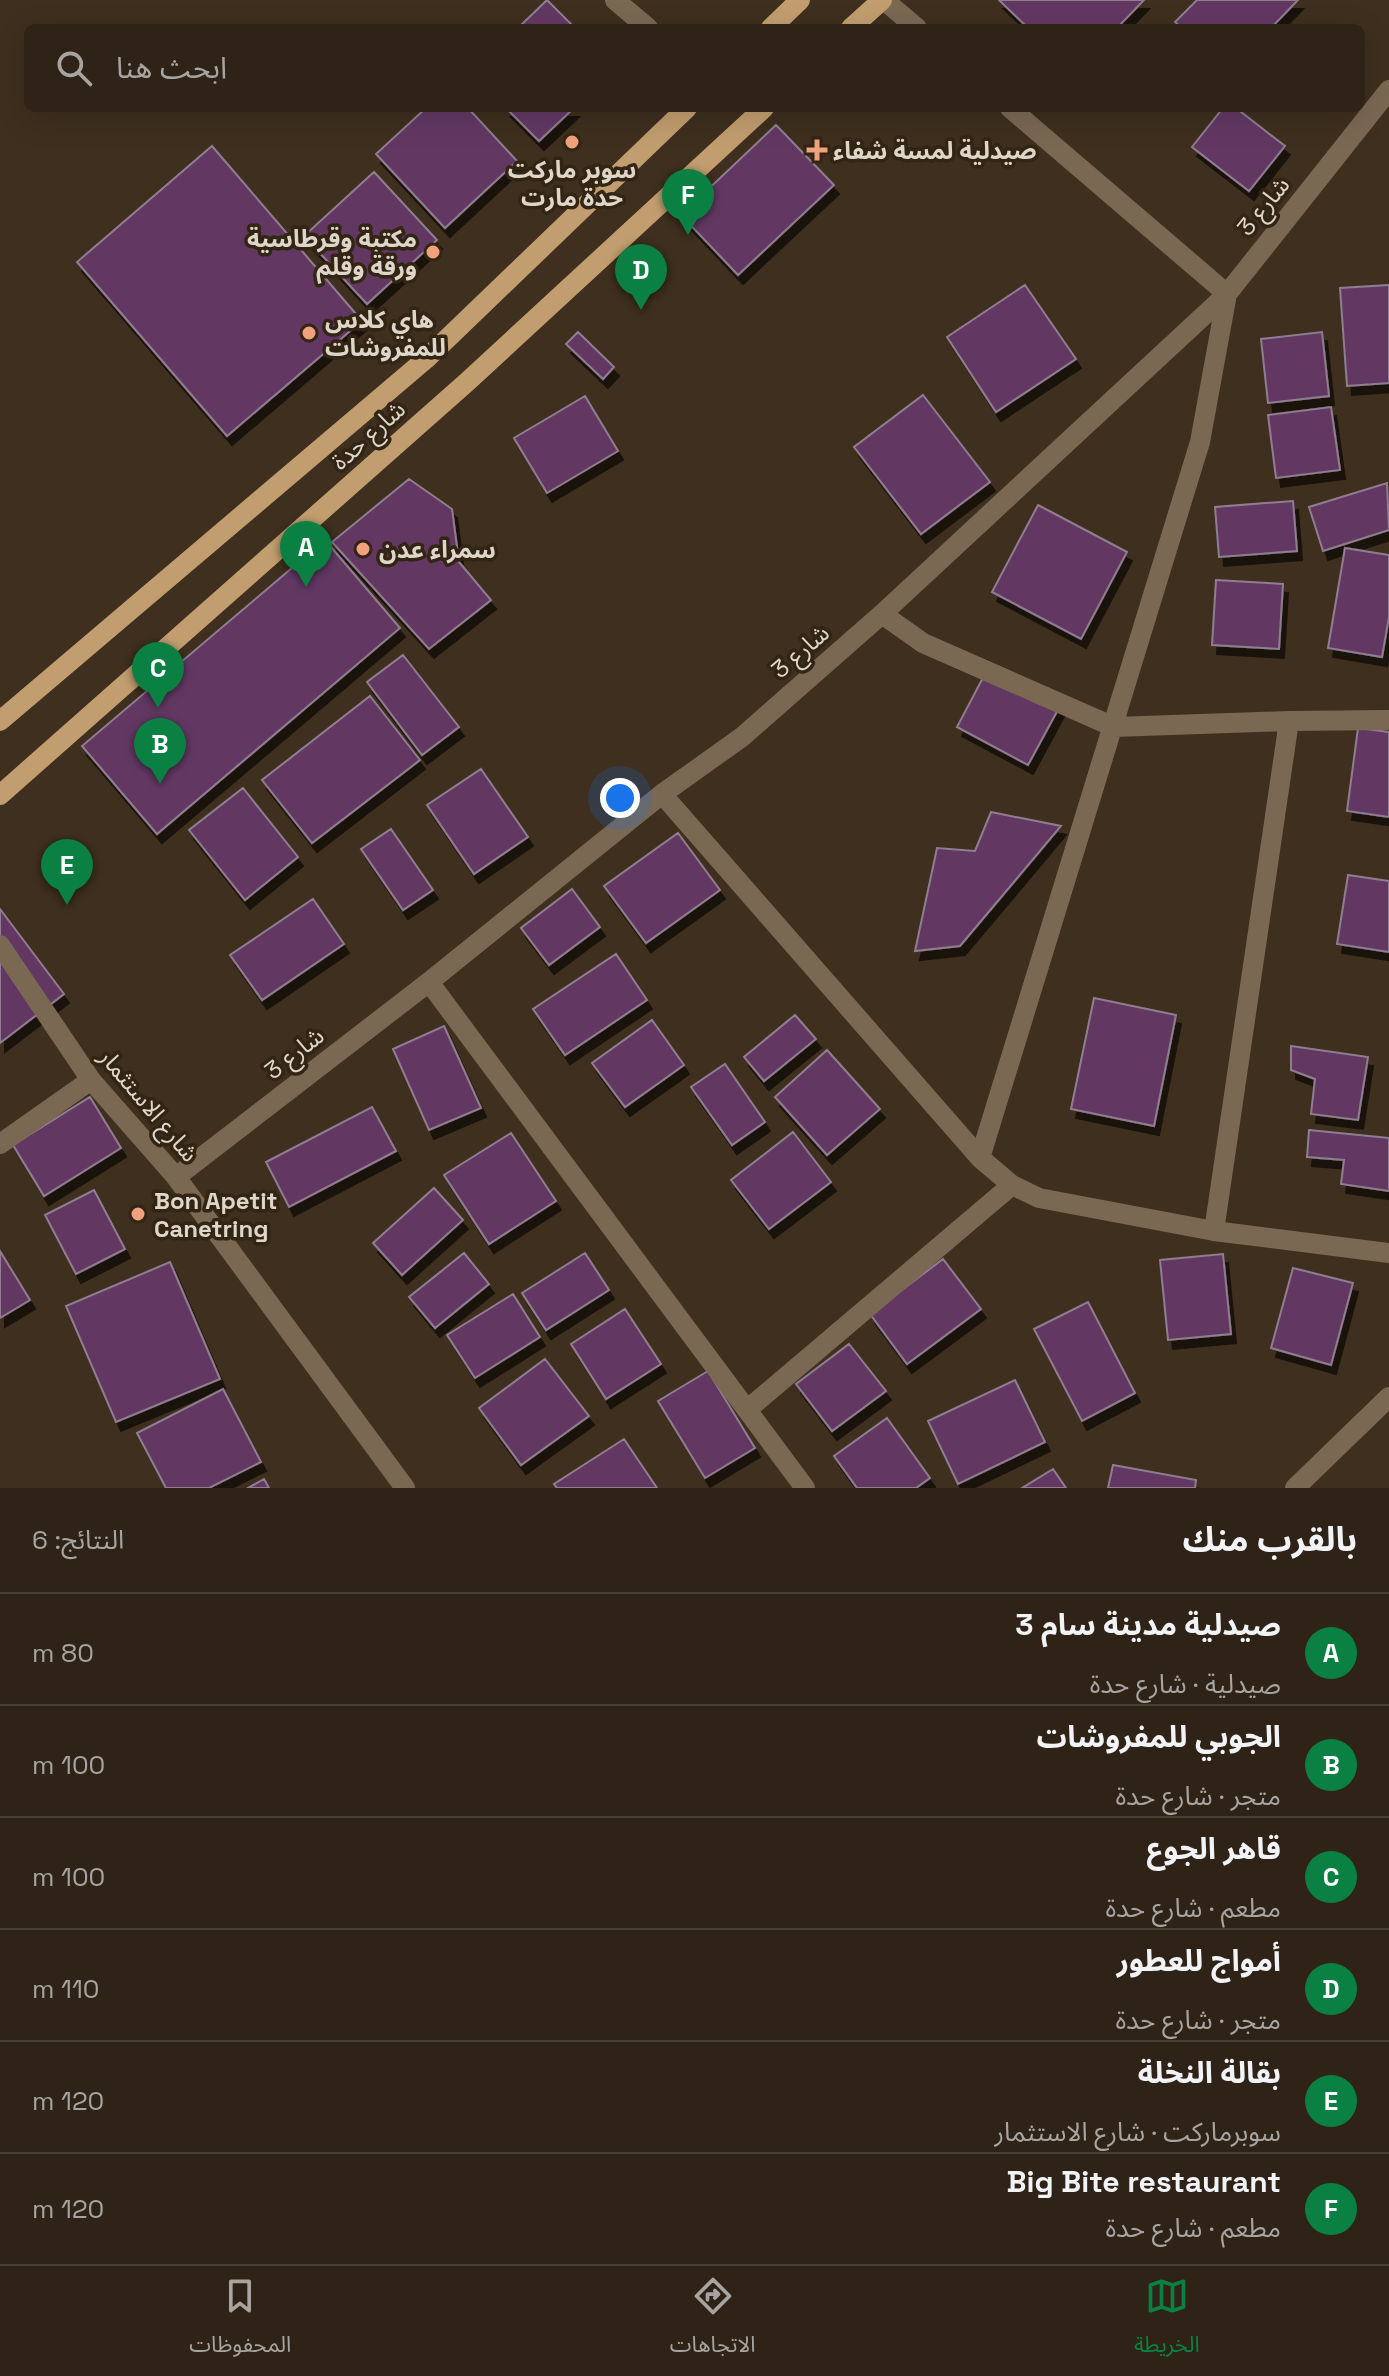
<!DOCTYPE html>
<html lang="ar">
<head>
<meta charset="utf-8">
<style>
	body { margin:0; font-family:"Space Grotesk","Noto Sans Arabic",sans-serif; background:#362b1f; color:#f1f3f6; direction:rtl }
	.you { position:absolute; left:620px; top:798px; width:28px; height:28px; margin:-20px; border:6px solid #fff; border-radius:50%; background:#1a73e8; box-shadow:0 0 0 12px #1a73e833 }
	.badge { display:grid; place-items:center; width:52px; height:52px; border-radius:50%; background:#0b8043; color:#fff; font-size:26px; font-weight:700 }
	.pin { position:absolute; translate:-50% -66px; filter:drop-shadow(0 2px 4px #0008) }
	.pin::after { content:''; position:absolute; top:42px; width:28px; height:24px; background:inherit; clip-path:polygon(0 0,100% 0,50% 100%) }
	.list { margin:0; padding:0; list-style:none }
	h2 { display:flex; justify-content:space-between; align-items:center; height:104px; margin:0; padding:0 32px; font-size:34px }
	h2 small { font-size:26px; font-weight:400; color:#a7a4a1 }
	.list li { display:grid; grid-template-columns:52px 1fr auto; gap:24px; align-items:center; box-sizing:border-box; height:112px; padding:0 32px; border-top:2px solid #494035 }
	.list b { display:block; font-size:30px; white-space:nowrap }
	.list p { margin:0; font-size:26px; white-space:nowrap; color:#a7a4a1 }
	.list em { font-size:26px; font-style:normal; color:#a7a4a1 }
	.icon { flex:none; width:44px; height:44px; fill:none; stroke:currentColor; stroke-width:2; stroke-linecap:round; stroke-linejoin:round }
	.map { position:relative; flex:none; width:1389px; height:1488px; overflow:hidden; direction:ltr }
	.search { position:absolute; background:#2e2316; box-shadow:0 8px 32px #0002; left:24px; right:24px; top:24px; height:88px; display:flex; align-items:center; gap:20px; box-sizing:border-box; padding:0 28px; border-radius:12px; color:#a7a4a1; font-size:30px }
	.sheet { height:776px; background:#2e2316 }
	nav { display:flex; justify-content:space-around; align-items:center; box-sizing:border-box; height:112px; border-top:2px solid #494035; background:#2e2316; font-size:22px; color:#a7a4a1 }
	nav a { display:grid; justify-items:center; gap:4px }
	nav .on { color:#0b8043 }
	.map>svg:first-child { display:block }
	.building { fill:#623864; stroke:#8f7d90; stroke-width:2; filter:url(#shadow) }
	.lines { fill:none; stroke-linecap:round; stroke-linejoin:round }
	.minor { stroke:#7a6853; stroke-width:20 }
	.major { stroke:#c19d6f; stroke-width:20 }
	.poi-dot { fill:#f1a17e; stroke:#332514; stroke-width:3 }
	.labels { text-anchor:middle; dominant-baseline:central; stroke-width:7; stroke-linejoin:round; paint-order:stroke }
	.poi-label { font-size:24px; font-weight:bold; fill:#dfd6cb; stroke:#332514; text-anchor:start }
	.street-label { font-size:24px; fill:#dfd6cb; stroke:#332514 }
</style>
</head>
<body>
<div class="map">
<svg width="1389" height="1488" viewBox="0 0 1389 1488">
	<defs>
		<filter id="shadow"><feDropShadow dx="5" dy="9" stdDeviation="0" flood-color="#0009"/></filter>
	</defs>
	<rect width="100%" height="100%" fill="#3e2f1e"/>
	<path class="building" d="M547,0L575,28H518Z
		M999,0H1144L1117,28H1028Z
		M1197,0H1298L1271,28H1182L1175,22Z
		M426,108H468L517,161L445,228L376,154Z
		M506,108H574L539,141Z
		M1223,108H1236L1285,146L1249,191L1192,147Z
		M776,125L834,185L738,275L681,215Z
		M212,146L362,321L227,436L77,262Z
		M374,172L437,240L367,304L304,236Z
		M1025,285L1076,359L996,412L947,337Z
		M1389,285V383L1347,386L1340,288Z
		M578,332L614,367L603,379L566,344Z
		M1322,332L1329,396L1268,403L1261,339Z
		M923,395L990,482L921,534L854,447Z
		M585,396L618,451L547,493L514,438Z
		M1331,407L1340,470L1276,478L1268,415Z
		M409,479L452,509L459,562L491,600L429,649L332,542Z
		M1387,483L1389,530L1323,551L1309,507Z
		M1293,501L1297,551L1219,557L1215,507Z
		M1038,505L1127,552L1081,639L992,592Z
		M325,540L400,628L157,834L82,746Z
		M1345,548L1389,555V617L1382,657L1328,648Z
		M1216,580L1283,584L1279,649L1212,645Z
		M403,655L459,727L422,755L367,682Z
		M988,668L1060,706L1028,765L957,727Z
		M370,696L420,760L312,843L262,780Z
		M1358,728L1389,732V817L1347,811Z
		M481,769L528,837L474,874L427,805Z
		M243,788L298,857L245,900L189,830Z
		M991,812L1061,826L960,946L915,951L937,848L975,851Z
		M391,829L433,890L403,910L361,849Z
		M678,833L720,890L646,943L604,886Z
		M1348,875L1389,881V952L1337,944Z
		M572,889L600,927L549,965L521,928Z
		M313,899L344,944L262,1000L230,955Z
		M0,909L64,994L0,1043Z
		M616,954L647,1000L565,1055L533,1009Z
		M1094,998L1176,1015L1154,1126L1071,1109Z
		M795,1015L816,1039L764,1081L744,1057Z
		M652,1020L684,1065L625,1107L592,1063Z
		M444,1026L481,1108L429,1130L393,1049Z
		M1291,1046L1368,1057L1358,1120L1311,1114L1315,1079L1291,1070Z
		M827,1050L880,1109L827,1155L775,1097Z
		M725,1064L765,1122L732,1145L691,1087Z
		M90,1097L121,1148L44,1196L13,1145Z
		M372,1107L396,1151L289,1207L266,1162Z
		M1309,1130L1389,1138V1191L1341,1184L1344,1160L1307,1157Z
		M793,1132L831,1182L769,1229L731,1180Z
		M511,1133L556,1201L489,1244L444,1175Z
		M434,1188L463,1220L402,1275L373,1243Z
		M94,1190L125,1249L76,1274L45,1215Z
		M0,1251L30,1300L0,1318Z
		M464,1253L489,1284L435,1328L409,1297Z
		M585,1253L609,1290L546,1330L522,1293Z
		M1223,1254L1231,1334L1168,1340L1160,1260Z
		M943,1259L981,1309L907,1364L870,1314Z
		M170,1262L220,1379L116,1422L66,1306Z
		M1293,1268L1353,1283L1331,1365L1271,1348Z
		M513,1294L540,1337L475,1378L447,1335Z
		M1088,1302L1135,1393L1082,1421L1034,1329Z
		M625,1309L661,1364L606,1399L571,1344Z
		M849,1344L886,1391L832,1431L796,1384Z
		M545,1359L589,1416L521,1465L479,1408Z
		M708,1371L755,1448L705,1478L658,1401Z
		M1015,1380L1045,1442L958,1484L928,1421Z
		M223,1389L261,1462L209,1488H166L137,1433Z
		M887,1418L930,1478L916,1488H857L834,1456Z
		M624,1439L657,1488H557L554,1484Z
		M1113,1465L1196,1480L1195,1488H1108Z
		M1053,1469L1066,1488H1022Z
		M264,1479L269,1488H248Z"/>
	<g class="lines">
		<path class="minor" d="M615,0L648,28
			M884,0L917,28
			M882,614L923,643L1114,727L1289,721L1389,720
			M662,794L980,1158L1012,1185L1039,1198L1214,1231L1389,1253
			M0,945L91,1080L176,1177L405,1488
			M429,982L805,1488
			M0,1144L91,1080
			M980,1158L1200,442L1227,294L1010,108
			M176,1177L429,982L662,794L742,737L882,614L1227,294L1389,90
			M1214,1231L1289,721
			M748,1409L1012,1185
			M1295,1488L1389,1397"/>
		<path class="major" d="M771,28L800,0
			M851,28L882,0
			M0,721L426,359L687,108
			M0,795L467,382L764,108"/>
	</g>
	<g class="poi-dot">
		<circle cx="572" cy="142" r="8"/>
		<path d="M813 138h8v8h8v8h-8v8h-8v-8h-8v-8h8z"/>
		<circle cx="433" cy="252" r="8"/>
		<circle cx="309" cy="333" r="8"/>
		<circle cx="363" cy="549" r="8"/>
		<circle cx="138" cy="1214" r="8"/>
	</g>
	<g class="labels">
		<g class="poi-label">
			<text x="833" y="150">صيدلية لمسة شفاء</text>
			<text x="572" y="169" text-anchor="middle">سوبر ماركت<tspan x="572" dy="28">حدة مارت</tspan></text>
			<text x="417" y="238" text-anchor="end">مكتبة وقرطاسية<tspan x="417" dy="28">ورقة وقلم</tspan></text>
			<text x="325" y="319">هاي كلاس<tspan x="325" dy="28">للمفروشات</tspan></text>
			<text x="379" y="549">سمراء عدن</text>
			<text x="154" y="1200">Bon Apetit<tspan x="154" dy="28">Canetring</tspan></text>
		</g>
		<g class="street-label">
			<text transform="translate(1263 206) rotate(-51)">شارع 3</text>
			<text transform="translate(368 435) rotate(-42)">شارع حدة</text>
			<text transform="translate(800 651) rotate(-41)">شارع 3</text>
			<text transform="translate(294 1053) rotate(-38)">شارع 3</text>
			<text transform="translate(149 1105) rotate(50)">شارع الاستثمار</text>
		</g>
	</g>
</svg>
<div class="you"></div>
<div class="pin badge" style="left:306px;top:587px">A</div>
<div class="pin badge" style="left:160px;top:784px">B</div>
<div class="pin badge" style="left:158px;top:708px">C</div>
<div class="pin badge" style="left:641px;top:310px">D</div>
<div class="pin badge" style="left:67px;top:905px">E</div>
<div class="pin badge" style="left:688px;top:235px">F</div>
<div class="search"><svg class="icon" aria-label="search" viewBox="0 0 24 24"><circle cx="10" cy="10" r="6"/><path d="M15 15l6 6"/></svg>ابحث هنا</div>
</div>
<section class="sheet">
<h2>بالقرب منك<small>النتائج: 6</small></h2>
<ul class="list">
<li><span class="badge">A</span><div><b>صيدلية مدينة سام 3</b><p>صيدلية · شارع حدة</p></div><em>80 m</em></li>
<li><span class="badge">B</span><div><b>الجوبي للمفروشات</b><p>متجر · شارع حدة</p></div><em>100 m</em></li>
<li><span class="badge">C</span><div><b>قاهر الجوع</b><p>مطعم · شارع حدة</p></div><em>100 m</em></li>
<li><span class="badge">D</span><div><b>أمواج للعطور</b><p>متجر · شارع حدة</p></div><em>110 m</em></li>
<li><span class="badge">E</span><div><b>بقالة النخلة</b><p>سوبرماركت · شارع الاستثمار</p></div><em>120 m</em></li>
<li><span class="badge">F</span><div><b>Big Bite restaurant</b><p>مطعم · شارع حدة</p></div><em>120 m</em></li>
</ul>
</section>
<nav>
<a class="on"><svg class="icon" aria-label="map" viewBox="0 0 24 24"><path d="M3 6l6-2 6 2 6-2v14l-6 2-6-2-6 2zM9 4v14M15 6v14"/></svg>الخريطة</a>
<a><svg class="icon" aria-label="directions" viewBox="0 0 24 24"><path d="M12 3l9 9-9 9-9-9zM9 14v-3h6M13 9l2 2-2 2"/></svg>الاتجاهات</a>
<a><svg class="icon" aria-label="saved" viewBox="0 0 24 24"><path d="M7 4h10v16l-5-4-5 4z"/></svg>المحفوظات</a>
</nav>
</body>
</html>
